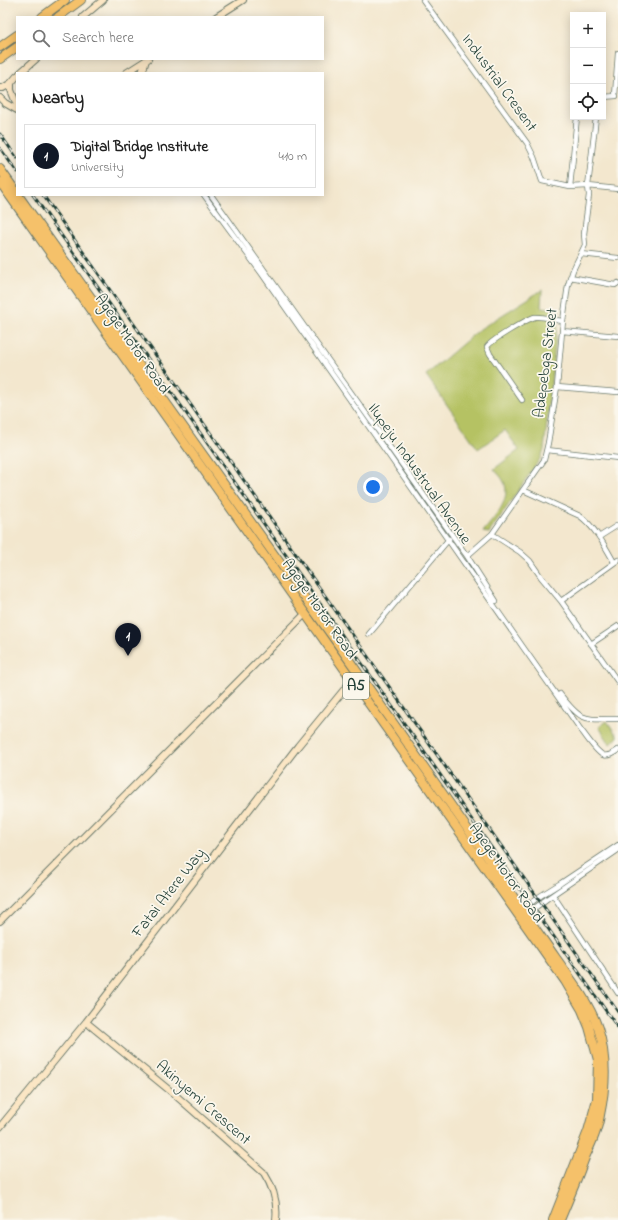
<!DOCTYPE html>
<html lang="en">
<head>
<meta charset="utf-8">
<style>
	body { margin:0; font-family:"Indie Flower",sans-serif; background:#f6f6f6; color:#222 }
	.controls { position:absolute; right:12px; top:12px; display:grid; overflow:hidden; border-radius:0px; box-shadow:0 2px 10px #0003 }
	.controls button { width:36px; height:36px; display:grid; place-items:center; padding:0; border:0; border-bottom:1px solid #e0e0e0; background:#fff; color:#222; font:20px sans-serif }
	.you { position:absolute; left:373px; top:487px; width:14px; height:14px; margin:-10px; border:3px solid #fff; border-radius:50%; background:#1a73e8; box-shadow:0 0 0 6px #1a73e833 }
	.badge { display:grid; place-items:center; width:26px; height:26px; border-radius:50%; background:#111827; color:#fff; font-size:13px; font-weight:700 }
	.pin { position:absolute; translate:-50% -33px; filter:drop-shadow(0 1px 2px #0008) }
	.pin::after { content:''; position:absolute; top:21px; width:14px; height:12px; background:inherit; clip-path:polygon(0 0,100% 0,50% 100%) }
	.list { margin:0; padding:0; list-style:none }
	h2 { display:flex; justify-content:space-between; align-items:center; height:52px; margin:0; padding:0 16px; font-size:17px }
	h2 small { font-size:13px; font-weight:400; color:#767676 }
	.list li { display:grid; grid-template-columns:26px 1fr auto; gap:12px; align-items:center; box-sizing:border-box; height:64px; margin:0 8px 8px; padding:0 8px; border:1px solid #e0e0e0; border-radius:0px }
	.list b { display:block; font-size:15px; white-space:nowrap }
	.list p { margin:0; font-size:13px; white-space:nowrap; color:#767676 }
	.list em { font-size:13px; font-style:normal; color:#767676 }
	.icon { flex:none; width:22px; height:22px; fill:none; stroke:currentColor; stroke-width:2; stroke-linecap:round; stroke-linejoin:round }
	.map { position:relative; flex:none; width:618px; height:1220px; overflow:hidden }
	.search { position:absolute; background:#fff; box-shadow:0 2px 10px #0003; left:16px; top:16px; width:308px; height:44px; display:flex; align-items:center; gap:10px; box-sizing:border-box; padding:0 14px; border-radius:0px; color:#767676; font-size:15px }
	.panel { position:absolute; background:#fff; box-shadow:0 2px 10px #0003; left:16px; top:72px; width:308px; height:124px; border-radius:0px }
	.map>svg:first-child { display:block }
	.green { fill:#b5c264; stroke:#6a804c }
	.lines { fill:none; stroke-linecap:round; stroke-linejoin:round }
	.street-casing { stroke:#69786a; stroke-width:6 }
	.secondary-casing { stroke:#69786a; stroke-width:8 }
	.highway-casing { stroke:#69786a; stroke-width:10 }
	.street { stroke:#fff; stroke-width:4.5 }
	.secondary { stroke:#fbe6c4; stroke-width:6 }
	.highway { stroke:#f5c16b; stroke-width:8 }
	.rail-casing { stroke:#1f3d34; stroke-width:3 }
	.rail { stroke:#fbf7ec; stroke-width:1.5; stroke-dasharray:4.5; stroke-linecap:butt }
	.labels { text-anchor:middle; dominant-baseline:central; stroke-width:3.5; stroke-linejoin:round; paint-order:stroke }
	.shield { fill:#fbf7ec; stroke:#61756b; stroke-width:1 }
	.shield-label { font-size:15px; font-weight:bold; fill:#1f3d34 }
	.street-label { font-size:16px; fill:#1f3d34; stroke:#fbf7ec }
</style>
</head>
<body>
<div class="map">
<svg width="618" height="1220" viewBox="0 0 618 1220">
	<rect width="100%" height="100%" fill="#fbf7ec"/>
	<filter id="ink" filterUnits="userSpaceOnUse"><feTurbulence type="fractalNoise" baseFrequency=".025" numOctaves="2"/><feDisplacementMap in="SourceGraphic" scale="8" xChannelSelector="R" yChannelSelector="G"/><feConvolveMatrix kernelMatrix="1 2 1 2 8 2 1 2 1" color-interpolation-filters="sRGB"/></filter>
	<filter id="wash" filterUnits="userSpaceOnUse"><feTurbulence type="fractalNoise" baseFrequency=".012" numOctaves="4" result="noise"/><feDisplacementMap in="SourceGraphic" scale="16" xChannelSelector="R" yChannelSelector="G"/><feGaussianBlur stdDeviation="0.9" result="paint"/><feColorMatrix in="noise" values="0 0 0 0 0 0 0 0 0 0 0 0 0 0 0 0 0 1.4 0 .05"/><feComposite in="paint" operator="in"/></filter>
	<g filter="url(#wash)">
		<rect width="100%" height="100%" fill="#f3e7ce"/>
		<path class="green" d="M542,290L541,307L559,309L544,450L540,459L489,533L483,532C493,519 512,500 504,482C502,477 497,473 494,469L519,450L505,430L478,449L426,375L480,329Z
			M607,721L618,737L610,744L599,727Z"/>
	</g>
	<g filter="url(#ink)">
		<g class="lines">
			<g class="street-casing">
				<path id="street" d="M423,0L527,143L534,157L542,181L570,187L588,186L589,195L584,234L585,245L573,270L568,285L563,321L557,387L548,443L544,460L492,534L467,556
					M615,96L618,53
					M603,97L616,96
					M596,117L588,186L618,189
					M570,187L577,117
					M204,195L262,274L581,730C586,736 596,752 603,755C608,757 614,753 618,750
					M211,195L467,556L496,601
					M581,254L618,258
					M570,277L615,285L618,283
					M562,331L618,336
					M557,387L618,392
					M522,400L490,354L487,347C490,341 527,319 535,317C541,316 555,320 563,321
					M547,450L618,458
					M523,490L580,516C595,527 605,546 614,562
					M492,534L520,552L530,561L541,577L561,601L618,682
					M599,537L618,525
					M561,601L618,560
					M369,634L449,539
					M591,644L618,626
					M560,694C582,723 584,719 618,719
					M553,895L618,993
					M522,910L537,898L561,883L618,845
					M524,916L548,898L618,850"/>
			</g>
			<g class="secondary-casing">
				<path id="secondary" d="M83,17L103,0
					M216,17L243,0
					M20,73L36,59
					M126,73L148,59
					M142,73L146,60
					M17,76L11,83V90L17,105
					M0,88H3L11,83
					M0,98L5,103L17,110
					M0,921L305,614
					M86,1022L174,1094L264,1173C273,1187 278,1203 276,1220
					M0,1127L86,1022L298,746L352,680L355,678"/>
			</g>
			<g class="highway-casing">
				<path id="highway" d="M42,17L65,0
					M58,17L81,0
					M0,47L17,35
					M0,59L17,47
					M0,169L17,193
					M0,182L565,981L582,1010L589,1027L598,1060L597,1099L588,1131L553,1220
					M18,195L335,640L488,858C509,892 533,925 556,958C571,979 590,1004 598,1028C607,1056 606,1087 600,1115C598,1129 592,1142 586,1155C578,1177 569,1199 560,1220"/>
			</g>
			<use href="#street" class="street"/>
			<use href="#secondary" class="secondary"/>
			<use href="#highway" class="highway"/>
			<g class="rail-casing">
				<path id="rail" d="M0,134L17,158
					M0,148L17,172
					M33,195L618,1028
					M43,195L618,1012"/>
			</g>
			<use href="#rail" class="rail"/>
		</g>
	</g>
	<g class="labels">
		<rect class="shield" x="343" y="673" width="26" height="26" rx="3"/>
		<g class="shield-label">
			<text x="356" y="686">A5</text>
		</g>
		<g class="street-label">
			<text transform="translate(499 83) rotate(54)">Industrial Cresent</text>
			<text transform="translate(132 344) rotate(55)">Agege Motor Road</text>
			<text transform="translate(546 363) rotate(-83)">Adepebga Street</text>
			<text transform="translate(419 474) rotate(55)">Ilupeju Industrual Avenue</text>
			<text transform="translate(319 609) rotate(55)">Agege Motor Road</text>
			<text transform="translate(506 873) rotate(55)">Agege Motor Road</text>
			<text transform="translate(169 893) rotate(-52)">Fatai Atere Way</text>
			<text transform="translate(203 1103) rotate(41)">Akinyemi Crescent</text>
		</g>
	</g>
</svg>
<div class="controls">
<button>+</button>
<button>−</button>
<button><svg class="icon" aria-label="locate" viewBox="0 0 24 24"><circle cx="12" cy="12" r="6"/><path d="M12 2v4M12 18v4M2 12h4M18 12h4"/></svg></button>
</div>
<div class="you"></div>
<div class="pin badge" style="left:128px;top:656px">1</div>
<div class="search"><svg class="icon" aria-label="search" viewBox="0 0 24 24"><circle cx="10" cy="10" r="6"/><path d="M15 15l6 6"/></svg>Search here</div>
<section class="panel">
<h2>Nearby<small></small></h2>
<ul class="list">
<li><span class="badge">1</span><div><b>Digital Bridge Institute</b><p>University</p></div><em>410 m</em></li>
</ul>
</section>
</div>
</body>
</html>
